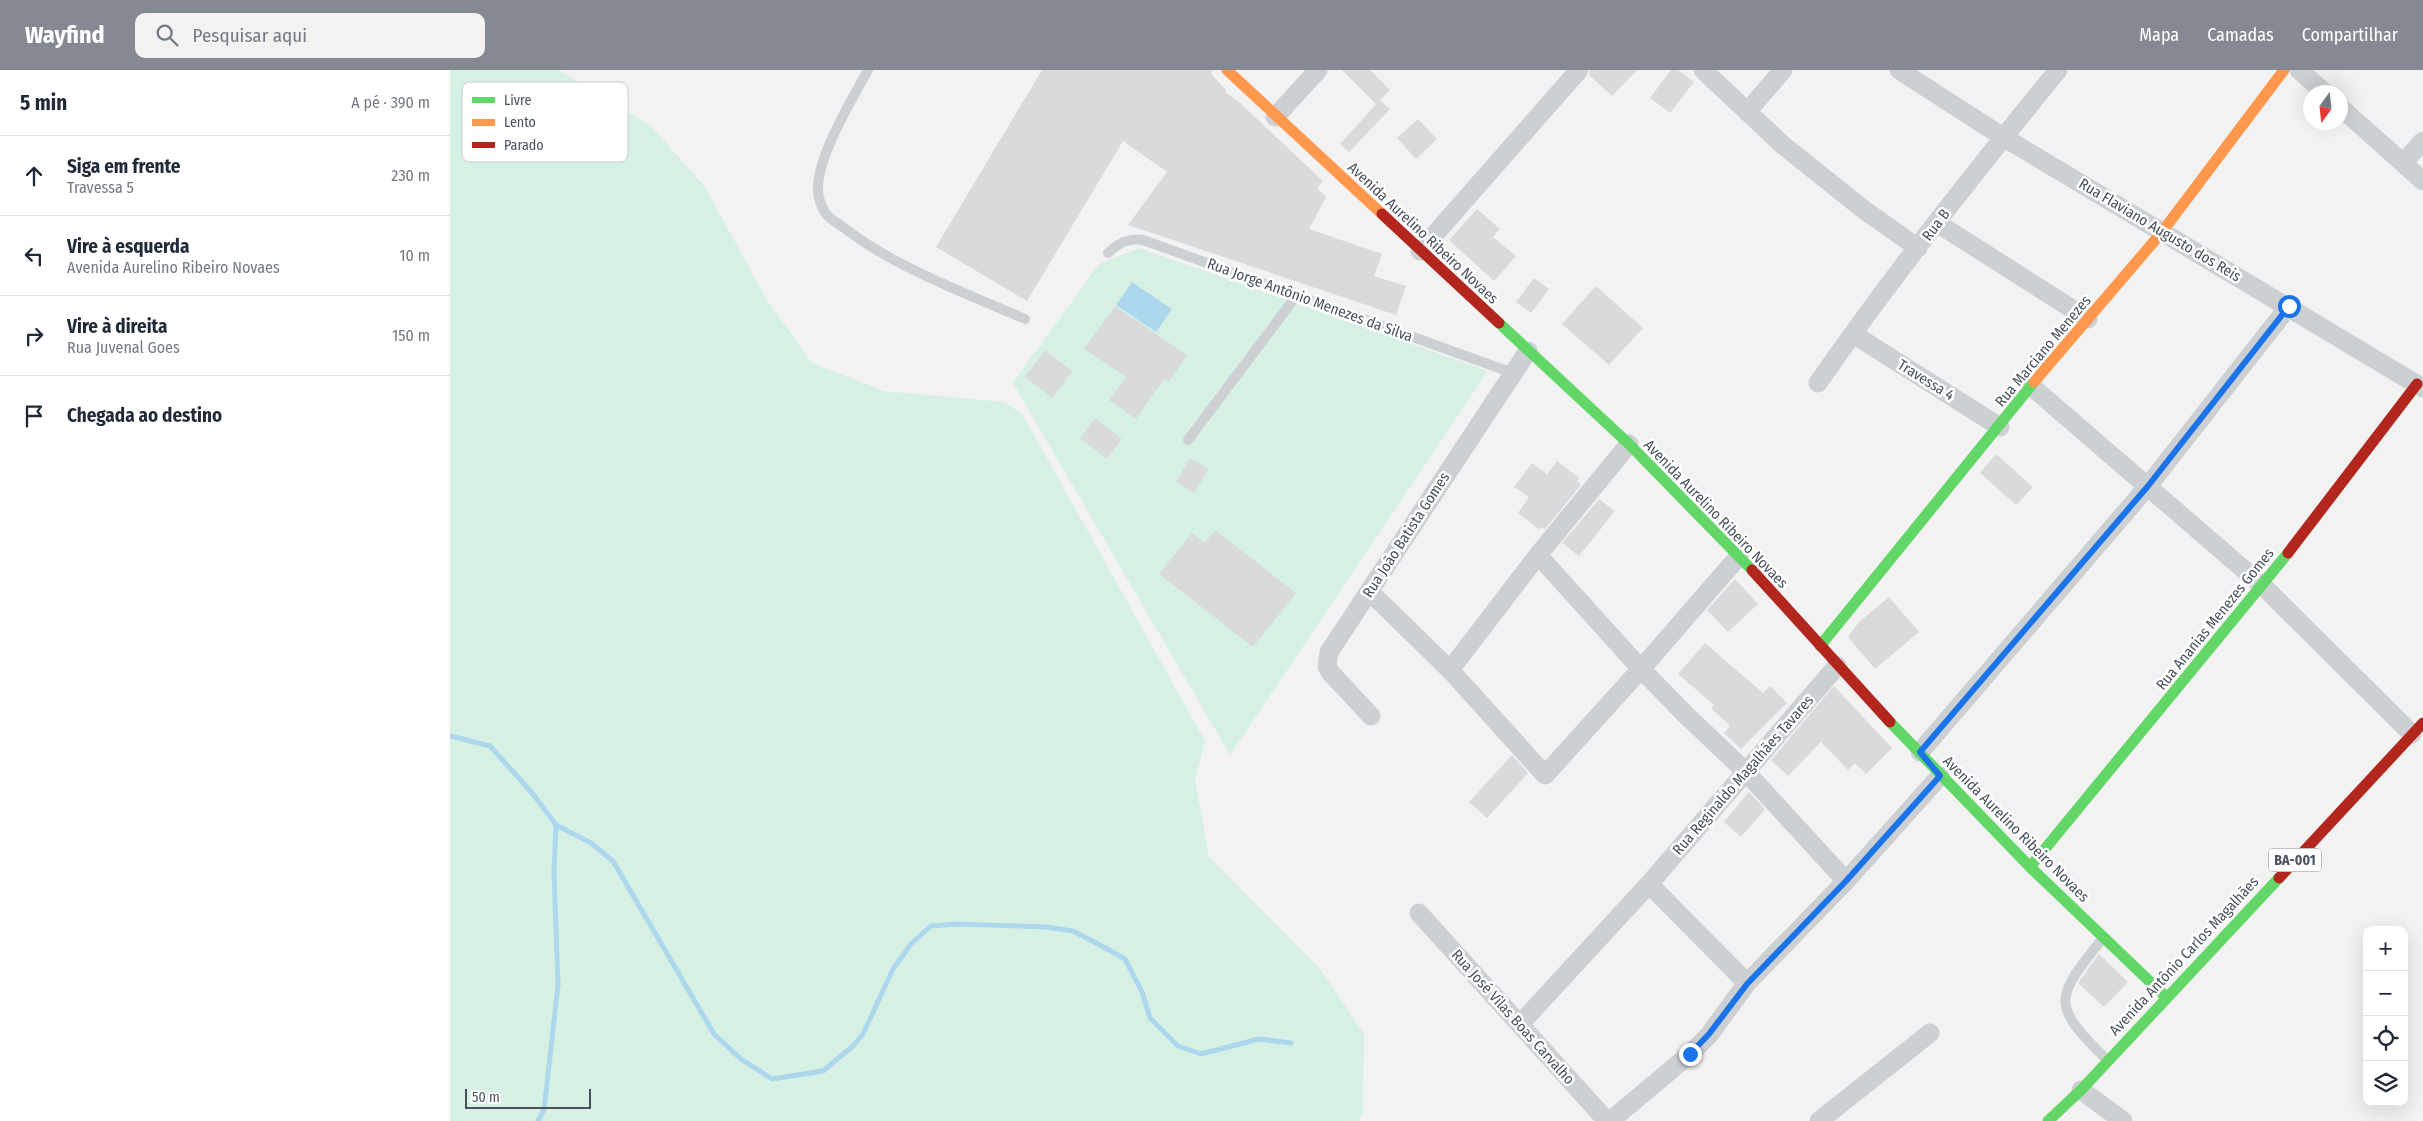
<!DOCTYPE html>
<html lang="pt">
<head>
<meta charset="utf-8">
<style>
	body { margin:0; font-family:"Fira Sans Condensed",sans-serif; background:#f2f2f3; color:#1f2937 }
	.controls { position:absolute; right:15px; bottom:15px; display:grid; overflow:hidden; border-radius:10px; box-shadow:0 5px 20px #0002 }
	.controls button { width:45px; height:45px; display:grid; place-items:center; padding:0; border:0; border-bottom:1px solid #e0e1e3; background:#fff; color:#1f2937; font:25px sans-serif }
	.compass { position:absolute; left:1853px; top:15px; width:45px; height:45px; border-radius:50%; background:#fff; box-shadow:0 5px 20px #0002; rotate:195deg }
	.scale { position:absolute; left:15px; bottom:12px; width:126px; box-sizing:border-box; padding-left:5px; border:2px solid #49515e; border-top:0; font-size:14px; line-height:18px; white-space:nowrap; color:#49515e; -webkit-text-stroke:4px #fff; paint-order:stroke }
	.stop { position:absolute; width:15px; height:15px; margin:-11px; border:4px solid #1a73e8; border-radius:50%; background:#fff }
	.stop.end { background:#1a73e8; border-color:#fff; box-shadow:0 1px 5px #0008 }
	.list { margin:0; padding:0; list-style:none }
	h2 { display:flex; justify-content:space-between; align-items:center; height:65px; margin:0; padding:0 20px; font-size:21px }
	h2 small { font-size:16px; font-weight:400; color:#747a83 }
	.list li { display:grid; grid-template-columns:32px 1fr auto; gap:15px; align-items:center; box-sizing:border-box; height:80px; padding:0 20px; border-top:1px solid #e0e1e3 }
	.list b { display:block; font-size:19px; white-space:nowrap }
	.list p { margin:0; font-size:16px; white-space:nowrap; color:#747a83 }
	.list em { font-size:16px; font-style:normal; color:#747a83 }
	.icon { flex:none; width:28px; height:28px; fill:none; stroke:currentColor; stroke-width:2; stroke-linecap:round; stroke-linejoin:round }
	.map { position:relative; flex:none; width:1973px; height:1051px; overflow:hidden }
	header { display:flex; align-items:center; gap:30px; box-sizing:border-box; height:70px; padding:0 25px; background:#848992; color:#fff }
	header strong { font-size:24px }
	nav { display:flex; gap:28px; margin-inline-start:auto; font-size:18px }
	.search { width:350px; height:45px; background:#f2f2f3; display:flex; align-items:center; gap:12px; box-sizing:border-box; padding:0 18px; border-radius:10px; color:#747a83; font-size:19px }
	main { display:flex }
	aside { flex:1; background:#fff }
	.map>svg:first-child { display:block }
	.green { fill:#d7f0e4 }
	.water { fill:#add7ed }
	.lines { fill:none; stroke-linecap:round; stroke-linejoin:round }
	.stream { stroke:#add7ed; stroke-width:5 }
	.building { fill:#d9dadc }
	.lane { stroke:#cdd0d3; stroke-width:10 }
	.street { stroke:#cdd0d3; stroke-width:19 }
	.fast { stroke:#63d668; stroke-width:11 }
	.slow { stroke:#ff974d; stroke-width:11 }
	.jam { stroke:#b3261e; stroke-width:11 }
	.route { stroke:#1a73e8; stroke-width:6 }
	.labels { text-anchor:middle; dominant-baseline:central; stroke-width:5; stroke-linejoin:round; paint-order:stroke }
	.shield { fill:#fff; stroke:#80858e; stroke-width:1 }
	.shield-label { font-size:14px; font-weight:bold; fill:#49515e }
	.street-label { font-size:15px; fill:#49515e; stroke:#fff }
	.key { fill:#fff; stroke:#c8cbcf; stroke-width:1 }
	.key-label { font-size:14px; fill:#49515e }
</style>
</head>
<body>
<header>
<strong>Wayfind</strong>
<div class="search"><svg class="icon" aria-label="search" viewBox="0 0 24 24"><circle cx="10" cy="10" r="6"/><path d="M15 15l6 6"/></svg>Pesquisar aqui</div>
<nav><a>Mapa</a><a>Camadas</a><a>Compartilhar</a></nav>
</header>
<main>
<aside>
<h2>5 min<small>A pé · 390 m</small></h2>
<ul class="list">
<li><svg class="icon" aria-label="ahead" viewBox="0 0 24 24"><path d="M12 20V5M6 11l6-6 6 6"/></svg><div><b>Siga em frente</b><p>Travessa 5</p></div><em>230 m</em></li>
<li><svg class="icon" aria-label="left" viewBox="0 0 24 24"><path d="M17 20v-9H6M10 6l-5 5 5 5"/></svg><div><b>Vire à esquerda</b><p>Avenida Aurelino Ribeiro Novaes</p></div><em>10 m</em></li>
<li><svg class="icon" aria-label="right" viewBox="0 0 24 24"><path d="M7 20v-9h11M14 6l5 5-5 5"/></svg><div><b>Vire à direita</b><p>Rua Juvenal Goes</p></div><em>150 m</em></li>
<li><svg class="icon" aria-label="arrive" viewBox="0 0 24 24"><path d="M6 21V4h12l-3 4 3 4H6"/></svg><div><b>Chegada ao destino</b></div></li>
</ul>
</aside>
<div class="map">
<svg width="1973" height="1051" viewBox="0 0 1973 1051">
	<rect width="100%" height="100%" fill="#f2f2f2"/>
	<path class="green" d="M0,0H109L201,56L255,117L317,230L362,293L434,321L554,332L573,345L755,671L745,710L759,787L871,900L914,964L913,1042L909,1051H0Z
		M689,178L1038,301L780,685L563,313L649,194Z"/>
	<path class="water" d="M682,212L722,239L706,262L666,235Z"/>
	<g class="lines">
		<path class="stream" d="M0,666L40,676L83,724L106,755L104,803L108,915L94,1040L88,1051
			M106,755L141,773L163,791L264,964L291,989L322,1009L373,1001L403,976L413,964L443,899L461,874L481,856L508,854L596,857L623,861L652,876L675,889L692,922L700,948L728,976L751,984L809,969L841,973"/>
	</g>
	<path class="building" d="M592,0H762V5L776,20L775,22L789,32L873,111L867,118L876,127L859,159L932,184L924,206L956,216L946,245L678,155L717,102L673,71L577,231L486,177Z
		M892,0H920L940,20L926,34Z
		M1140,0H1187L1162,26L1139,5Z
		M1221,0H1228L1244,12L1220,43L1200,28Z
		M930,30L940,39L899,82L890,74Z
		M968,49L987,69L966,89L947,68Z
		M1027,139L1050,159L1043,167L1066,186L1044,211L999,170Z
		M1084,208L1099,219L1081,243L1066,232Z
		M1146,216L1193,258L1159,295L1112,254Z
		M665,236L737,285L719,312L714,309L686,349L659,330L676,307L634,279Z
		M595,280L622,301L602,328L575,307Z
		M645,348L672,369L657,389L630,368Z
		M1546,384L1583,417L1566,435L1530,403Z
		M740,388L759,399L744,423L726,412Z
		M1107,391L1129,408L1127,411L1131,415L1095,459L1092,457L1090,460L1068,443L1079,427L1064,417L1082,393L1097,404Z
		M1149,429L1165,441L1129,486L1112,473Z
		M765,460L846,523L803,577L709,504L742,463L755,473Z
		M1285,509L1308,534L1278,562L1257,540Z
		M1439,527L1469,562L1425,599L1398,567L1409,552Z
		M1255,573L1313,623L1320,616L1337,633L1291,679L1274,663L1280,656L1261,638L1264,635L1228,604Z
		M1384,616L1442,678L1416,704L1405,693L1398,700L1371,672L1338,706L1321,690Z
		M1062,685L1078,703L1037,748L1019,732Z
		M1299,722L1315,739L1291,767L1274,752Z
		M1649,884L1678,912L1654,937L1628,913Z"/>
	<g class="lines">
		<path class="lane" d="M418,0C401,31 371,80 368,115C367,125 371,136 376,144C381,150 391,155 397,160C447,198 517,224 575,249
			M658,183C669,173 677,168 693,170L1063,303
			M738,370L847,225
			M1653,868C1604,929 1600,934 1658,991"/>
		<path class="street" d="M1253,0L1334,76L1413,139L1468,178
			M1449,0L1553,67L1973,318
			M1849,0L1874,22
			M1890,37L1973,111
			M1297,42L1333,0
			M825,47L868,0
			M1953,93L1973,71
			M1487,153L1638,249
			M970,181L1129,0
			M1403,264L1550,357
			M1368,313C1443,205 1525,102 1608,0
			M1581,316L1813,516L1962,664
			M1088,485L1191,599L1236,645L1296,702L1396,811
			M919,521L1000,600L1095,705L1191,599L1289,486
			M1000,600L1088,485L1179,374
			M921,646L880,602L877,596L879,582L1078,281
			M1470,682L1698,416L1839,236
			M1199,814L1297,913
			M969,843L1157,1051
			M1070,954L1199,814L1387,596
			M1631,1020L1673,1051
			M1160,1051L1240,984L1259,965L1297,913L1396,811L1490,706
			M1369,1051L1480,963"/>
		<path class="fast" d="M1049,253L1179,374L1302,500
			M1370,576L1584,312
			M1440,652L1580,797L1716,927
			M1580,797L1838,483
			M1598,1051L1631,1020L1829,808"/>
		<path class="slow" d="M777,0L932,144
			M1584,312L1712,162L1834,0"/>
		<path class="jam" d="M932,144L1049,253
			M1838,483L1967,314
			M1302,500L1440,652
			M1829,808L1973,653"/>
	</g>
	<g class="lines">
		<path class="route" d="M1240,984L1259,964L1297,914L1396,811L1490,706L1470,682L1698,416L1839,236"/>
	</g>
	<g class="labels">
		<rect class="shield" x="1819" y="778.5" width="52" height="23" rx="4"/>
		<g class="shield-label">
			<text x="1845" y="790">BA-001</text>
		</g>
		<g class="street-label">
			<text transform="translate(1486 155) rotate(-53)">Rua B</text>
			<text transform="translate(1710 160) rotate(31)">Rua Flaviano Augusto dos Reis</text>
			<text transform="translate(973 163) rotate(43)">Avenida Aurelino Ribeiro Novaes</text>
			<text transform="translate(860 230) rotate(20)">Rua Jorge Antônio Menezes da Silva</text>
			<text transform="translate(1593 281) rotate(-50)">Rua Marciano Menezes</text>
			<text transform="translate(1476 310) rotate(32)">Travessa 4</text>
			<text transform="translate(1266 444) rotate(46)">Avenida Aurelino Ribeiro Novaes</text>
			<text transform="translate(956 465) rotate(-57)">Rua João Batista Gomes</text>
			<text transform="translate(1765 549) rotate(-51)">Rua Ananias Menezes Gomes</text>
			<text transform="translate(1293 705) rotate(-49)">Rua Reginaldo Magalhães Tavares</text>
			<text transform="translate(1566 759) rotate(45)">Avenida Aurelino Ribeiro Novaes</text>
			<text transform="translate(1734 886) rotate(-47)">Avenida Antônio Carlos Magalhães</text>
			<text transform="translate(1063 947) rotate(48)">Rua José Vilas Boas Carvalho</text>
		</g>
	</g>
	<rect x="12" y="12" width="166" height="80" rx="8" class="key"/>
	<rect x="22" y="27" width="23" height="6" fill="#63d668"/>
	<rect x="22" y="49" width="23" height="7" fill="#ff974d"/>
	<rect x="22" y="72" width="23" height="6" fill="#b3261e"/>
	<g class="key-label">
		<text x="54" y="35">Livre</text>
		<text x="54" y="57">Lento</text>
		<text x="54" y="80">Parado</text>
	</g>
</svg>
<div class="controls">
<button>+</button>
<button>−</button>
<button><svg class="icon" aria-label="locate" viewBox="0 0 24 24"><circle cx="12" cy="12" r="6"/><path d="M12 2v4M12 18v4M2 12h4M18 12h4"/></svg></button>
<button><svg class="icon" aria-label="layers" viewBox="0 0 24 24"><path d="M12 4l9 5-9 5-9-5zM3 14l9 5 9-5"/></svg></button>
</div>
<svg class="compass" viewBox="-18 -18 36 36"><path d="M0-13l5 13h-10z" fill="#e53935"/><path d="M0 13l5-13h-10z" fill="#747a83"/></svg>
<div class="scale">50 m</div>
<div class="stop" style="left:1839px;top:236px"></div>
<div class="stop end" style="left:1240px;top:984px"></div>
</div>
</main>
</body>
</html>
